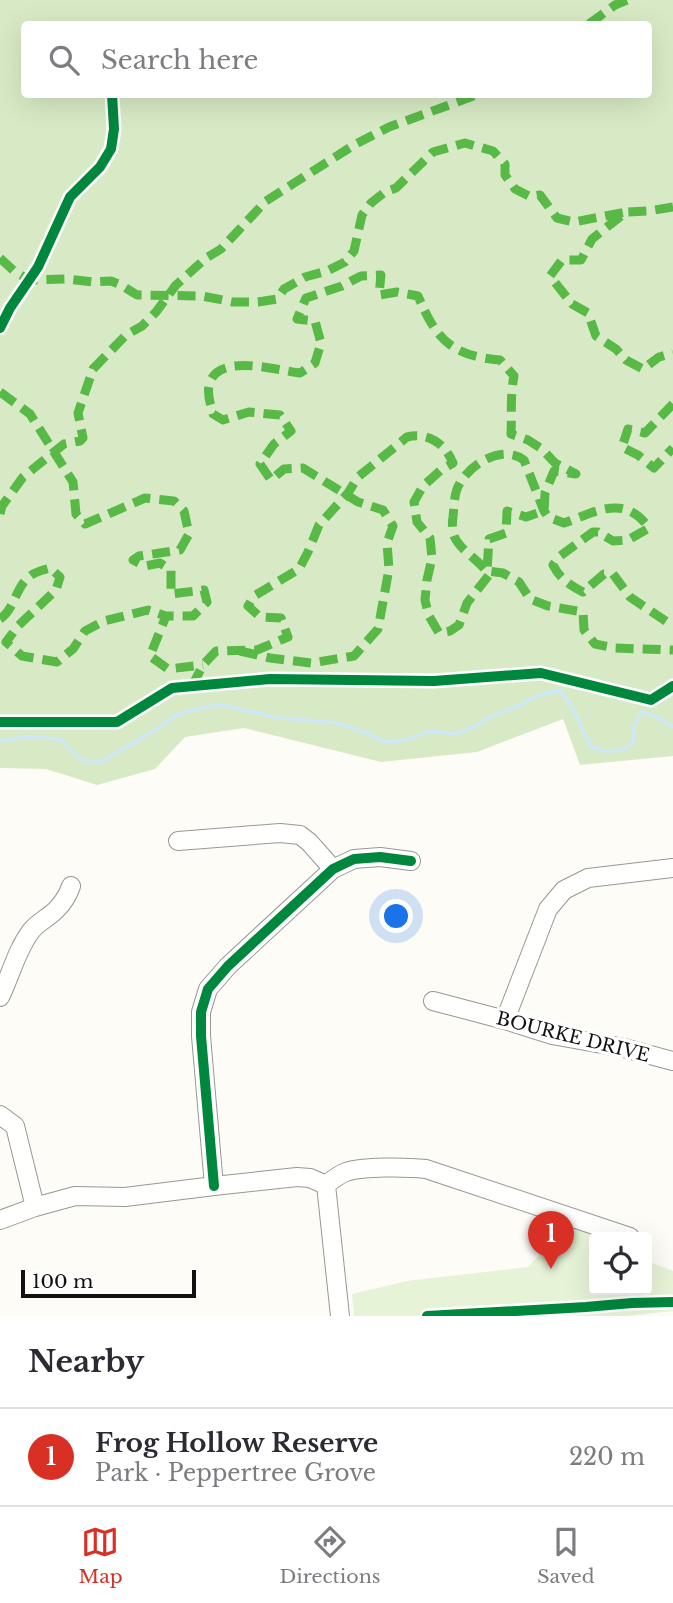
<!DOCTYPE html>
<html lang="en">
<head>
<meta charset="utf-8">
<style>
	body { margin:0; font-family:"Libre Baskerville",serif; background:#f7f7f7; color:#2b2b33 }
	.controls { position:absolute; right:21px; bottom:21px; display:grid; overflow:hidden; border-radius:7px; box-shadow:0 7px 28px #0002 }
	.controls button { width:63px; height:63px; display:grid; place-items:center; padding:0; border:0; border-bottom:2px solid #e1e1e2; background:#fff; color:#2b2b33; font:35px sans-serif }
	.scale { position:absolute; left:21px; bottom:18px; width:175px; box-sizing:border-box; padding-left:7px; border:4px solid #111; border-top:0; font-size:19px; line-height:24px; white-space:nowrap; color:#111; -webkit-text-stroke:5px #fff; paint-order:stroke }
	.you { position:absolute; left:397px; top:917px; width:24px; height:24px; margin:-18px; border:5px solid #fff; border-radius:50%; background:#1a73e8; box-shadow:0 0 0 10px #1a73e833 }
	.badge { display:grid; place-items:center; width:46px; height:46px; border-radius:50%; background:#d93025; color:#fff; font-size:23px; font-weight:700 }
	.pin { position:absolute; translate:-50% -58px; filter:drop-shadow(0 2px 4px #0008) }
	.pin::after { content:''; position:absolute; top:37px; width:24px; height:21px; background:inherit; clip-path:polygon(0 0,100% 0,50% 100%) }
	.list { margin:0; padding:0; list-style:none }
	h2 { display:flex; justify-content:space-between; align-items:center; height:91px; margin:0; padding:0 28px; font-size:30px }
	h2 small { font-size:23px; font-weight:400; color:#7c7c81 }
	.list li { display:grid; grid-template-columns:46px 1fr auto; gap:21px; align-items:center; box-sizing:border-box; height:98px; padding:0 28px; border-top:2px solid #e1e1e2 }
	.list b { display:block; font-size:26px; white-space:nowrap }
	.list p { margin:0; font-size:23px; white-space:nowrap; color:#7c7c81 }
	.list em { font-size:23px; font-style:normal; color:#7c7c81 }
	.icon { flex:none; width:38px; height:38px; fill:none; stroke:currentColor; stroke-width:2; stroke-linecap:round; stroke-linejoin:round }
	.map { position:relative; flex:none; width:673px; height:1316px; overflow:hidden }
	.search { position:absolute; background:#fff; box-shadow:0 7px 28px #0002; left:21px; right:21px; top:21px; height:77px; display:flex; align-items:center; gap:18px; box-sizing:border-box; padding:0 24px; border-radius:7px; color:#7c7c81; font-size:26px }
	.sheet { height:189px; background:#fff }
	nav { display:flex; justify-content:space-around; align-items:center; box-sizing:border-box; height:98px; border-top:2px solid #e1e1e2; background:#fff; font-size:19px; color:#7c7c81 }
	nav a { display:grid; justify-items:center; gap:4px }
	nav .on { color:#d93025 }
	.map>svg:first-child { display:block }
	.green { fill:#e7f3d7 }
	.forest { fill:#d8eac5; fill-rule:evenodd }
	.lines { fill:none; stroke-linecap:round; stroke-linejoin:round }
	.stream { stroke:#cde8f7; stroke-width:3.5 }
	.minor-casing { stroke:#979795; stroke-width:20 }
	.minor { stroke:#fffffe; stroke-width:18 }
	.quiet { stroke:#58b947; stroke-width:9; stroke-dasharray:18 9; stroke-linecap:butt }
	.cycleway-casing { stroke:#fff; stroke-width:15 }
	.cycleway { stroke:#00873e; stroke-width:10 }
	.labels { text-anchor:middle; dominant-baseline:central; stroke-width:7; stroke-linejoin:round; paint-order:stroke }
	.street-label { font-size:18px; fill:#111; stroke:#fff }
</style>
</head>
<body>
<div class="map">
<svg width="673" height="1316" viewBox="0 0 673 1316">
	<rect width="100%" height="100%" fill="#fdfcf7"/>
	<path class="green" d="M568,1224L604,1237H594V1290H647V1261L673,1271V1311L627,1316H354L352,1294L407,1281L528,1267Z"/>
	<path class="forest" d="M0,0H673V756L580,765L563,719L477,752L381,762L244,728L185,737L155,769L97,785L46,769L0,768ZM24,24H648V94H24Z"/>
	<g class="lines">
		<path class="stream" d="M0,741L26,737L60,739L77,756L88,763L103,761L150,733L180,713L202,708L223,705L280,718L338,723L366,733L385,742L407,740L429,731L456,734L476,726L488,718L518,706L537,696L560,690C574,706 581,728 591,747L607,751L623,750L633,742L634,726L642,712C656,714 661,721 673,726"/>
		<g class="minor-casing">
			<path id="minor" d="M178,841L280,833L300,835L309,842L333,869
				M0,997C11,975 16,951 31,931C38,922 48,918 56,910C63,903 68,895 71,886
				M433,1001L505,1020L552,1035L624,1048L673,1061
				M505,1020L548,909L564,890L588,878L673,868
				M0,1115L15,1126L35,1207
				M326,1185C332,1180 338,1175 346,1172C363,1166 408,1167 426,1169L630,1237
				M326,1185L340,1316
				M214,1186L201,1036V1012L208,989L228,966L333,869L354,859L380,857L411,861
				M0,1220L35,1207L75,1196L125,1197L214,1186L297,1177L310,1178L326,1185"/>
		</g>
		<use href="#minor" class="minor"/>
		<path class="quiet" d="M589,24L615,5L627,0
			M673,207L648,211L626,212L592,239L581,260H562L550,276L572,304L588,313L596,336L616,349L626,360L643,369L659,357L673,353
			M0,258L14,271L29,280L67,279L93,282L111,281L121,285L137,295L202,296L233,302H258L277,299L284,289L305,277L327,271L345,262L354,251L362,215L371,203L385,192L396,188L433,152L465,143L493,151L505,164V175L515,189L531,197L540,195L557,218L574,222L626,212
			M0,392L30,414L73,482L76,514L85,524L145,498L174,501L184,511L189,534L180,550L139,556L133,560L145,566L160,563L171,570V594L204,590L207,602L193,616H166
			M673,404L645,433L628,429L622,447L638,455L654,468L673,448
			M0,514L2,506L23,477L64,444L80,441L83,438L78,413L93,369L126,335L142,326L156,312L176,285L206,258L221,249L266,201L354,145L389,127L479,94
			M0,619C15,609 15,588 29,577C34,572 43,570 50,568L60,577L56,590L18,626L6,642L22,656L57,662L73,649L85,631L104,621L148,610L166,616L150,656L168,669L203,665
			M240,651L270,658L311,663L354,656L378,629L389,569L387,543L393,526L383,510L358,502L303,468L284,469L271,480L260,464L274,444L291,431L280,415L249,412L223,420L213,414C211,405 207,396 209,386C215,352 276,370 300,373L315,363L321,343L315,321L297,319L306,298L342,286L361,276L381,275L379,295L397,292L418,296C436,339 451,356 500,360L514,376C510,396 512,414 511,434L528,440L542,449L555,463L576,474L554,471L545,493L544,511L526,517L507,511L506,533L489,539L487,571L503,573L519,582L530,599L548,606L583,612L584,630L595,644L615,648L673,650
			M192,686L203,665L216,651L257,650L288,637L281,618L260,617L248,606L254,596L299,569L308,552L319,525L348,493L358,477L407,437C429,432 445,444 453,463L441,470L423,486L414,502L417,522L430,538L432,558L427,580L425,600L429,616L439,633L450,631L459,625L467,603L489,575C481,561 462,552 455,538C452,532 452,523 453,517C454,508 454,497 457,489C466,466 501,443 524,460L544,511L548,517L564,523C596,512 624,493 649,528L628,540L613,541L598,532H593L560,556L553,565C560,579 570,585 583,592L604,574H613L630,597L673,626"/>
		<g class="cycleway-casing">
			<path id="cycleway" d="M0,328L10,308L38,267L70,197L100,167L111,149L114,129L112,94
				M0,722H117L172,688L270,679L434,681L541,673L651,700L673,686
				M214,1186L201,1036V1012L208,989L228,966L333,869L354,859L380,857L411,861
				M427,1316L586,1307L632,1303L673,1302"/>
		</g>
		<use href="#cycleway" class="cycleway"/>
	</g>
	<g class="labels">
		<g class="street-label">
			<text transform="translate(573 1037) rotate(14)">BOURKE DRIVE</text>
		</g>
	</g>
</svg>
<div class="controls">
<button><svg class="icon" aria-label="locate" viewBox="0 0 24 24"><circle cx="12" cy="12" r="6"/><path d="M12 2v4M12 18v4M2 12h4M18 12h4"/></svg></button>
</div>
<div class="scale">100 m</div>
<div class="you"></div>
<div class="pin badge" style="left:551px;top:1269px">1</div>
<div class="search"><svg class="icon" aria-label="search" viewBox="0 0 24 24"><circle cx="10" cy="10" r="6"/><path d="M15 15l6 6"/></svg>Search here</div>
</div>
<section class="sheet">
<h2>Nearby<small></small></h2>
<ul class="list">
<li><span class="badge">1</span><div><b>Frog Hollow Reserve</b><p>Park · Peppertree Grove</p></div><em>220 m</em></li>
</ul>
</section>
<nav>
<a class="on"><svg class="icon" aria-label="map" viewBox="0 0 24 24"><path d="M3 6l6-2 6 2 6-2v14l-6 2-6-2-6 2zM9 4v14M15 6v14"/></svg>Map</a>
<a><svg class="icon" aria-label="directions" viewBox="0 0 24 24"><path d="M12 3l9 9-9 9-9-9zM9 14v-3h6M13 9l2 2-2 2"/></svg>Directions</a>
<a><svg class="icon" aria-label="saved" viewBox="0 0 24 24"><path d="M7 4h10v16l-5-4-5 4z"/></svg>Saved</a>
</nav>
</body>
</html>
